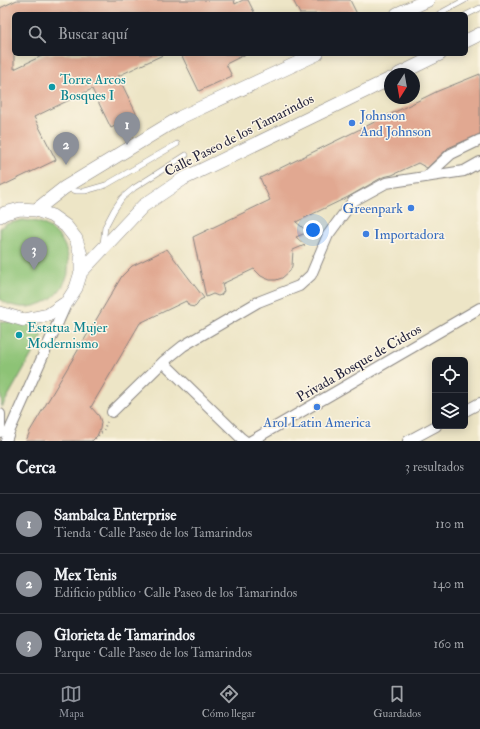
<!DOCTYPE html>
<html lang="es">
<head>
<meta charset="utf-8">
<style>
	body { margin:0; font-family:"IM FELL Double Pica",serif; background:#20242c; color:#f1f3f6 }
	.controls { position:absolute; right:12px; bottom:12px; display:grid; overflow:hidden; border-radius:6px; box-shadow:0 2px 10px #0003 }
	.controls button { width:36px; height:36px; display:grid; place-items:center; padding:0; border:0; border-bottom:1px solid #363941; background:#171b24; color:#f1f3f6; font:20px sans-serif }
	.compass { position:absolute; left:384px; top:68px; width:36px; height:36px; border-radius:50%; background:#171b24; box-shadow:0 2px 10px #0003; rotate:191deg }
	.you { position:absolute; left:313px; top:230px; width:14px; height:14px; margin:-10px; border:3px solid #fff; border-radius:50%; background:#1a73e8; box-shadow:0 0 0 6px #1a73e833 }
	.badge { display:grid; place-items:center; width:26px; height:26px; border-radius:50%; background:#8c9099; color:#fff; font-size:13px; font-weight:700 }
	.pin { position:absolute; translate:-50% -33px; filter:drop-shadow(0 1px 2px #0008) }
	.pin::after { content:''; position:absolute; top:21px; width:14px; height:12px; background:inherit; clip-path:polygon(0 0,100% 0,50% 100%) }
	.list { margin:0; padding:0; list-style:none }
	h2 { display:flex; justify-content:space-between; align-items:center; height:52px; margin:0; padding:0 16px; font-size:17px }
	h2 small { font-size:13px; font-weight:400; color:#9ea1a6 }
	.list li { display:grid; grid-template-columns:26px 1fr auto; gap:12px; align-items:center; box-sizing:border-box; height:60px; padding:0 16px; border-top:1px solid #363941 }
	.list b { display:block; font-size:15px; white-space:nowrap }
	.list p { margin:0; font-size:13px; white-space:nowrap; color:#9ea1a6 }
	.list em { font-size:13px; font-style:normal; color:#9ea1a6 }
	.icon { flex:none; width:22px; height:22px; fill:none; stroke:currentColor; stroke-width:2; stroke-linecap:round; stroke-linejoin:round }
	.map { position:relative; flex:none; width:480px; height:441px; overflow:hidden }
	.search { position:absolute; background:#171b24; box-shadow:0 2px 10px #0003; left:12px; right:12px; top:12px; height:44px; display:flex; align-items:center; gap:10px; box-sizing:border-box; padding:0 14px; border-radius:6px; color:#9ea1a6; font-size:15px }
	.sheet { height:232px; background:#171b24 }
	nav { display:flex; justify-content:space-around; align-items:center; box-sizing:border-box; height:56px; border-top:1px solid #363941; background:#171b24; font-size:11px; color:#9ea1a6 }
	nav a { display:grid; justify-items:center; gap:2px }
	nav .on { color:#8c9099 }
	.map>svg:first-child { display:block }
	.green { fill:#8dc376; stroke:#587258 }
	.building { fill:#e1a891 }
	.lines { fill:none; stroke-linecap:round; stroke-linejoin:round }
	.service-casing { stroke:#888480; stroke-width:6 }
	.minor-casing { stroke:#888480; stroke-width:12 }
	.tertiary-casing { stroke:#888480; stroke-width:14 }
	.path { stroke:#888480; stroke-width:2; stroke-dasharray:1 3; stroke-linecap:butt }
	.service { stroke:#fff; stroke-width:5 }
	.minor { stroke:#fff; stroke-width:10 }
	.tertiary { stroke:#fff; stroke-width:13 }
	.culture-dot { fill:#0f9aa8; stroke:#fcf5e5; stroke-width:1.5 }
	.shop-dot { fill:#3f7fe0; stroke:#fcf5e5; stroke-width:1.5 }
	.labels { text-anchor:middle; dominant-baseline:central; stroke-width:3; stroke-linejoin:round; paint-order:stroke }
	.culture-label { font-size:14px; fill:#0d838f; stroke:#fcf5e5; text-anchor:start }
	.shop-label { font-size:14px; fill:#366cbe; stroke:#fcf5e5; text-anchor:start }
	.street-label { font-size:14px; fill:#22223b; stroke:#fcf5e5 }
</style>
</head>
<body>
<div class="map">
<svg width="480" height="441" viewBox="0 0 480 441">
	<rect width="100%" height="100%" fill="#fcf5e5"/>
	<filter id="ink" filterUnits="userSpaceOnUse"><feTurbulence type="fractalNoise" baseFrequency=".025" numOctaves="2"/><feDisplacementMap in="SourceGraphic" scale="8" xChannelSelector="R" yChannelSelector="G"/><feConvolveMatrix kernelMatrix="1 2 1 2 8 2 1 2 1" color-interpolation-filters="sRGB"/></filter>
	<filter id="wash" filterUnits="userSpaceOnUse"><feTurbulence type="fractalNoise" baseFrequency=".012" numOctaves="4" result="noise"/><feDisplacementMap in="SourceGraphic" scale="16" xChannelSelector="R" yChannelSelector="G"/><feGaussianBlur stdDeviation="0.9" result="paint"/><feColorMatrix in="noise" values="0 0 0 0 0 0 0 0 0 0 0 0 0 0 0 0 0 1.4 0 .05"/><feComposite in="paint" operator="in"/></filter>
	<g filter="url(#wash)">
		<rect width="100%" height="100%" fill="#ede5c6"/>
		<path class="green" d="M23,220C29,221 36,221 41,223C60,231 71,250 68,270C68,273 68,276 66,279C58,301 32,312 11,305C7,304 3,301 0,299V228L6,224Z
			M0,321L48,326L2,407L0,388Z"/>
		<g id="blocks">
			<path class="building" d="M17,0H234L235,4L243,0H248L255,14H14V69L46,54H165L118,76L137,115L111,128L92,89L34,117L56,160L0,187V8Z
				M293,0H350L357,14H300Z
				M181,54H246L226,64L232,76L199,91Z
				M480,74V134L448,148L427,168L418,163L392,175L383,177L348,197L296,222L308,232L296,237L305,245L293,250L292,266L290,271L282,278L276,280H270L265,278L261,276L254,269L222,284L224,291L221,295L218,296L213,294L206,297L193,237L270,200L260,178L438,91Z
				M167,249L204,298L200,300L197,305L195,307L189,306L186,301L140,323L91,407L99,416L101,422L100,429L97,436L92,441H26L30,431L36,421L122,276L132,266Z"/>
		</g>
	</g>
	<g filter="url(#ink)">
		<use href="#blocks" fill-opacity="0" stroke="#888480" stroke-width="1"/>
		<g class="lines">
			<g class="service-casing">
				<path id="service" d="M439,14L465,0
					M466,15L480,8
					M67,188L76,191H85L106,185L177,144
					M103,244L105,227L114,210L122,198L134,188L186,155"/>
			</g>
			<g class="minor-casing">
				<path id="minor" d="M426,177L451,154L480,140
					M163,362L241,438L245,441
					M465,411L480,403
					M112,412L163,362L183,346L258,302L299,286L311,275L328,235L353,201L386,183L464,171L480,162
					M0,414V432
					M6,441L9,432L67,302
					M251,441L480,308
					M408,441L436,426"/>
			</g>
			<g class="tertiary-casing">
				<path id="tertiary" d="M397,14L428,0
					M466,41L480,34
					M399,74L440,54
					M36,210L64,188L181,117L317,54
					M0,216L5,213L20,209L36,210L52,216L66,226L76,239L81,255V272L76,288L67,302L48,315L24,320L0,313
					M81,272L143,206L183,179L390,79"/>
			</g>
			<path class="path" d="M92,441L103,431L107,422"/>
			<use href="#service" class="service"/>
			<use href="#minor" class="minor"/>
			<use href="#tertiary" class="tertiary"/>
		</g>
	</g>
	<g class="culture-dot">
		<circle cx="52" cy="87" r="4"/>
		<circle cx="19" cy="335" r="4"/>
	</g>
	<g class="shop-dot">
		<circle cx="352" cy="123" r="4"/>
		<circle cx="411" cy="208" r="4"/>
		<circle cx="366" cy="234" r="4"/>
		<circle cx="317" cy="407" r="4"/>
	</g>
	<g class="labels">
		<g class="culture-label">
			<text x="60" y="79">Torre Arcos<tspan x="60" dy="16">Bosques I</tspan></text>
			<text x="27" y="327">Estatua Mujer<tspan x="27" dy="16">Modernismo</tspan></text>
		</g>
		<g class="shop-label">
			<text x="360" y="115">Johnson<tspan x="360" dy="16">And Johnson</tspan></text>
			<text x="403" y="208" text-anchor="end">Greenpark</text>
			<text x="374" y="234">Importadora</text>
			<text x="317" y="422" text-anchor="middle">Arol Latin America</text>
		</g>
		<g class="street-label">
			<text transform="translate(239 135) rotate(-27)">Calle Paseo de los Tamarindos</text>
			<text transform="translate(359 363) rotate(-30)">Privada Bosque de Cidros</text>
		</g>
	</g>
</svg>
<div class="controls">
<button><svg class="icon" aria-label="locate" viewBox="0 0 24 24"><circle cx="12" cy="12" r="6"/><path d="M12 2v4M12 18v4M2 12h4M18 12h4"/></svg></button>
<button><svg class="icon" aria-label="layers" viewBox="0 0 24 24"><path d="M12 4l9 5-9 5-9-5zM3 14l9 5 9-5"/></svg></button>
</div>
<svg class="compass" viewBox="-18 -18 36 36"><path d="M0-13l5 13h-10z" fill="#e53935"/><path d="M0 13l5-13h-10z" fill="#9ea1a6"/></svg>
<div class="you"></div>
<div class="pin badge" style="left:127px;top:145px">1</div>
<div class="pin badge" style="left:66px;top:165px">2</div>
<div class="pin badge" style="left:34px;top:270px">3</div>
<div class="search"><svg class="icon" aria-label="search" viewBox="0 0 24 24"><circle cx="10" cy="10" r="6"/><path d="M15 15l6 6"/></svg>Buscar aquí</div>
</div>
<section class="sheet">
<h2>Cerca<small>3 resultados</small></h2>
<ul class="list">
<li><span class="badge">1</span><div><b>Sambalca Enterprise</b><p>Tienda · Calle Paseo de los Tamarindos</p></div><em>110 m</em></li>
<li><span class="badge">2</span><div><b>Mex Tenis</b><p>Edificio público · Calle Paseo de los Tamarindos</p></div><em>140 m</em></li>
<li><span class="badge">3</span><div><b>Glorieta de Tamarindos</b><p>Parque · Calle Paseo de los Tamarindos</p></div><em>160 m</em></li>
</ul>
</section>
<nav>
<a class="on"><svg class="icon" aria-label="map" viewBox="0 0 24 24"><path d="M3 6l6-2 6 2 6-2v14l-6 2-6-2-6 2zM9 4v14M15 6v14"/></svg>Mapa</a>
<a><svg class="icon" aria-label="directions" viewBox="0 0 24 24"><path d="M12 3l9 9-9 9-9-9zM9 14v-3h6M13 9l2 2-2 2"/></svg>Cómo llegar</a>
<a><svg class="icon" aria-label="saved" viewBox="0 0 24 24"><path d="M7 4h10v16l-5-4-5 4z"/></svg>Guardados</a>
</nav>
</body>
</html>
